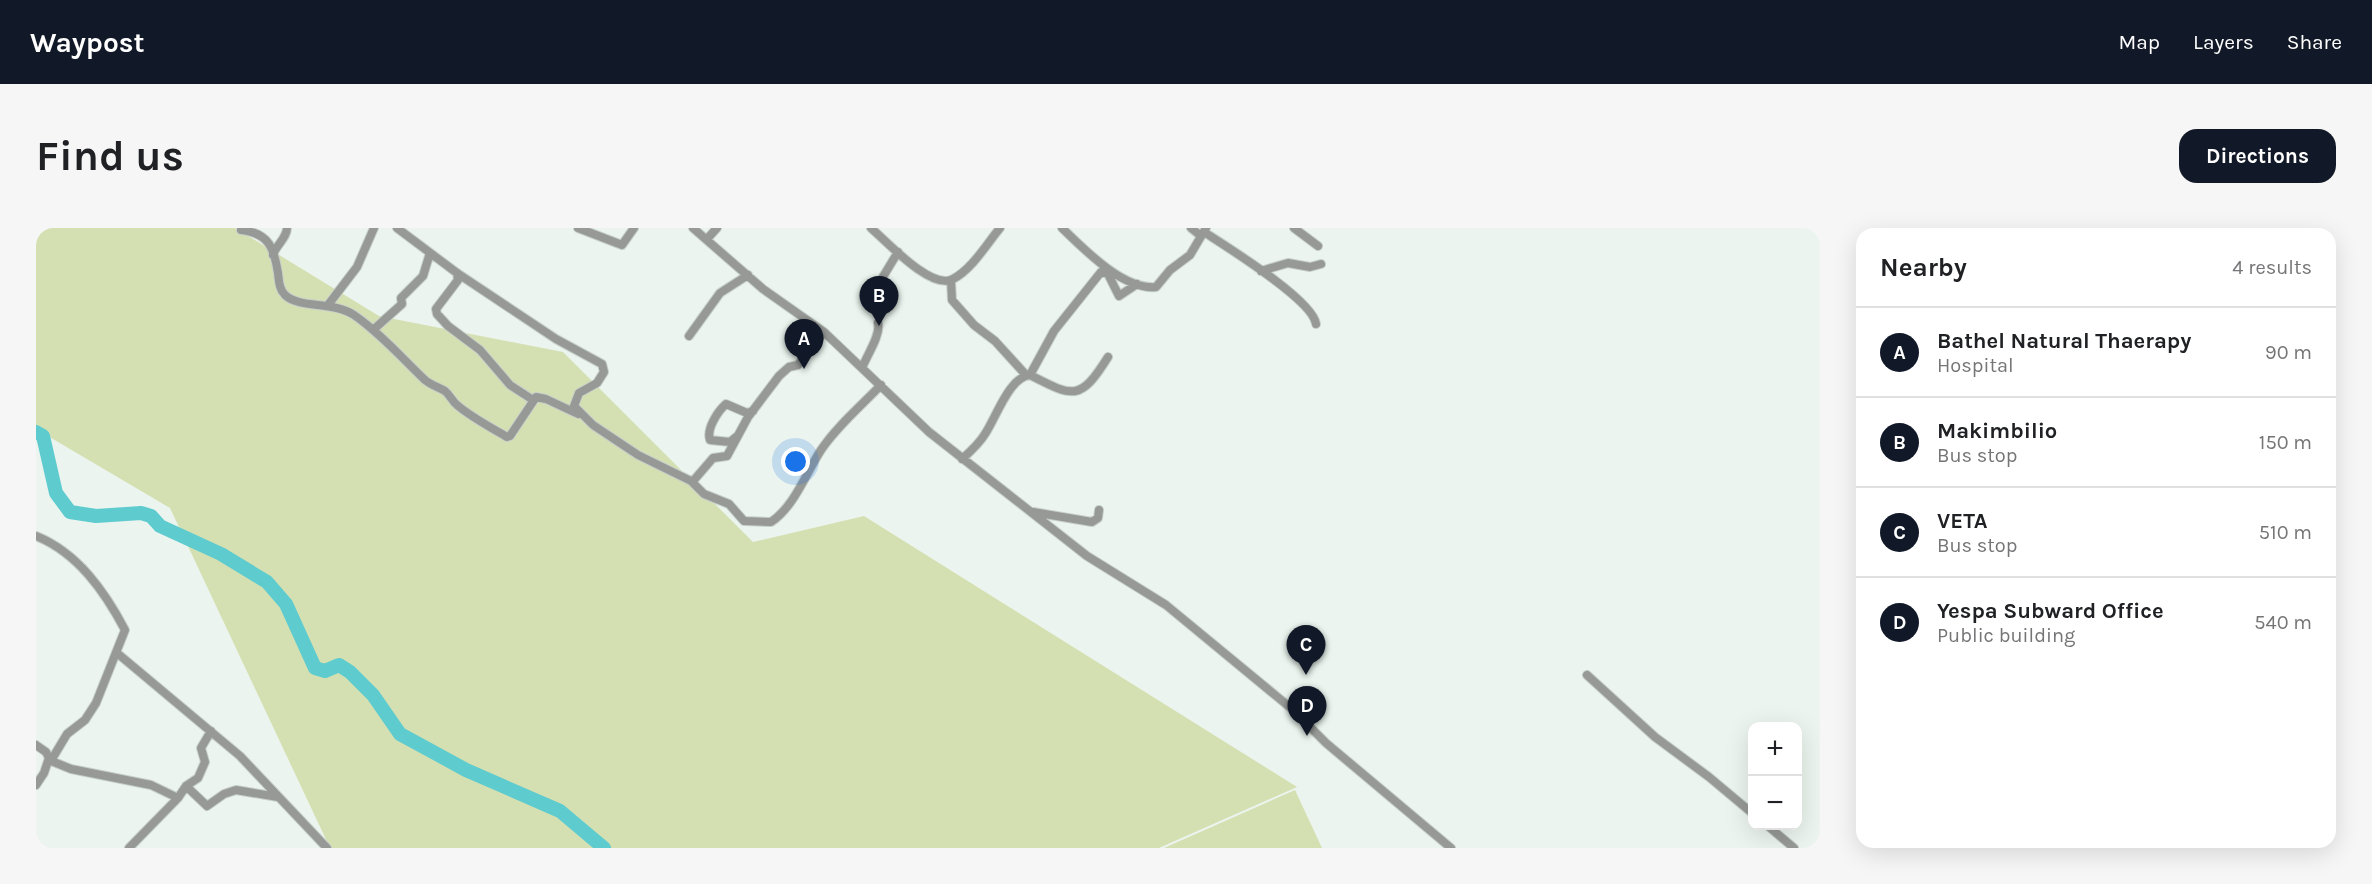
<!DOCTYPE html>
<html lang="en">
<head>
<meta charset="utf-8">
<style>
	body { margin:0; font-family:Karla,sans-serif; background:#f6f6f6; color:#202124 }
	.controls { position:absolute; right:18px; bottom:18px; display:grid; overflow:hidden; border-radius:12px; box-shadow:0 6px 24px #0002 }
	.controls button { width:54px; height:54px; display:grid; place-items:center; padding:0; border:0; border-bottom:2px solid #e0e0e0; background:#fff; color:#202124; font:30px sans-serif }
	.you { position:absolute; left:760px; top:234px; width:21px; height:21px; margin:-15px; border:4px solid #fff; border-radius:50%; background:#1a73e8; box-shadow:0 0 0 9px #1a73e833 }
	.badge { display:grid; place-items:center; width:39px; height:39px; border-radius:50%; background:#111827; color:#fff; font-size:20px; font-weight:700 }
	.pin { position:absolute; translate:-50% -50px; filter:drop-shadow(0 2px 3px #0008) }
	.pin::after { content:''; position:absolute; top:32px; width:21px; height:18px; background:inherit; clip-path:polygon(0 0,100% 0,50% 100%) }
	.list { margin:0; padding:0; list-style:none }
	h2 { display:flex; justify-content:space-between; align-items:center; height:78px; margin:0; padding:0 24px; font-size:26px }
	h2 small { font-size:20px; font-weight:400; color:#757577 }
	.list li { display:grid; grid-template-columns:39px 1fr auto; gap:18px; align-items:center; box-sizing:border-box; height:90px; padding:0 24px; border-top:2px solid #e0e0e0 }
	.list b { display:block; font-size:22px; white-space:nowrap }
	.list p { margin:0; font-size:20px; white-space:nowrap; color:#757577 }
	.list em { font-size:20px; font-style:normal; color:#757577 }
	.map { position:relative; flex:none; width:1784px; height:620px; overflow:hidden; border-radius:18px }
	header { display:flex; align-items:center; gap:36px; box-sizing:border-box; height:84px; padding:0 30px; background:#111827; color:#fff }
	header strong { font-size:28px }
	nav { display:flex; gap:33px; margin-inline-start:auto; font-size:21px }
	.intro { display:flex; align-items:center; justify-content:space-between; box-sizing:border-box; height:144px; padding:0 36px }
	h1 { margin:0; font-size:42px }
	.button { padding:15px 27px; border-radius:18px; background:#111827; color:#fff; font-size:21px; font-weight:700 }
	main { display:flex; gap:36px; padding:0 36px }
	aside { flex:1; background:#fff; border-radius:18px; box-shadow:0 6px 24px #0002 }
	.map>svg:first-child { display:block }
	.green { fill:#d5e0b2 }
	.lines { fill:none; stroke-linecap:round; stroke-linejoin:round }
	.river { stroke:#5ecbcf; stroke-width:14 }
	.minor-casing { stroke:#c7cfc9; stroke-width:10 }
	.minor { stroke:#969996; stroke-width:8 }
</style>
</head>
<body>
<header>
<strong>Waypost</strong>
<nav><a>Map</a><a>Layers</a><a>Share</a></nav>
</header>
<div class="intro"><h1>Find us</h1><a class="button">Directions</a></div>
<main>
<div class="map">
<svg width="1784" height="620" viewBox="0 0 1784 620">
	<rect width="100%" height="100%" fill="#ebf4ee"/>
	<path class="green" d="M0,0H199L343,88L527,124L717,314L828,288L1261,559L1123,620H294L134,280L0,201Z
		M1259,562L1286,620H1128Z"/>
	<g class="lines">
		<path class="river" d="M0,204L7,208L20,265L34,284L60,288L105,285L115,288L124,298L185,326L231,354L250,376L279,440L289,443L303,437L314,444L337,467L364,506L430,542L524,583L568,620"/>
		<g class="minor-casing">
			<path id="minor" d="M361,0L421,45L520,111L566,136L568,144L561,155L543,165L538,178L557,197L602,227L655,253L658,252L677,230L691,228L712,189L743,148L753,139L762,137L788,104
				M542,0L586,17L598,0
				M657,0L727,61L788,104L893,204L1051,328L1130,377L1256,481L1290,515L1415,620
				M835,0C851,14 896,63 917,51C936,41 950,17 964,0
				M1026,0C1049,22 1087,62 1120,59L1134,42L1154,27L1170,0
				M1155,0L1165,8
				M1258,0L1282,18
				M205,2C233,5 238,20 242,45C243,53 243,61 249,67C264,81 297,73 318,87C344,105 366,130 389,152C395,157 402,159 409,163C414,167 416,173 421,177C435,189 454,199 471,209L474,208L500,169L510,171L542,186
				M1168,4C1191,19 1277,72 1280,96
				M671,11L681,0
				M237,27C240,17 251,10 251,0
				M1225,43L1252,35L1274,39L1285,36
				M421,45L422,52L400,81L401,86L412,98L444,122L474,157L497,172
				M915,53L916,72L938,97L959,113L990,147
				M842,57L862,24
				M292,77L321,39L338,0
				M337,102L366,76L365,70L387,48L394,25
				M653,108L684,65L712,47
				M826,140C831,127 845,107 842,95
				M994,147L1018,103L1065,44L1072,46L1083,68L1101,56
				M700,209L694,214L674,212C670,201 682,183 690,176L711,185L717,183
				M926,231C935,223 943,216 949,206C960,190 973,149 994,147C1037,169 1044,174 1072,129
				M655,253L668,266L693,276L708,293L735,294C758,279 770,245 785,222C801,198 825,178 845,157
				M997,284L1056,294L1062,290L1063,282
				M0,308C42,325 69,364 89,402L60,475L49,492L31,506L16,531
				M81,425L204,528L291,620
				M1551,447L1619,509L1673,549L1716,585
				M0,517L10,524L13,530L8,545L0,557
				M13,532L35,541L115,557L142,570
				M150,558L171,578L188,566L200,562L242,569
				M1732,598L1758,620
				M93,620L142,570L150,558L162,550L169,534L165,520L175,503"/>
		</g>
		<use href="#minor" class="minor"/>
	</g>
</svg>
<div class="controls">
<button>+</button>
<button>−</button>
</div>
<div class="you"></div>
<div class="pin badge" style="left:768px;top:141px">A</div>
<div class="pin badge" style="left:843px;top:98px">B</div>
<div class="pin badge" style="left:1270px;top:447px">C</div>
<div class="pin badge" style="left:1271px;top:508px">D</div>
</div>
<aside>
<h2>Nearby<small>4 results</small></h2>
<ul class="list">
<li><span class="badge">A</span><div><b>Bathel Natural Thaerapy</b><p>Hospital</p></div><em>90 m</em></li>
<li><span class="badge">B</span><div><b>Makimbilio</b><p>Bus stop</p></div><em>150 m</em></li>
<li><span class="badge">C</span><div><b>VETA</b><p>Bus stop</p></div><em>510 m</em></li>
<li><span class="badge">D</span><div><b>Yespa Subward Office</b><p>Public building</p></div><em>540 m</em></li>
</ul>
</aside>
</main>
</body>
</html>
